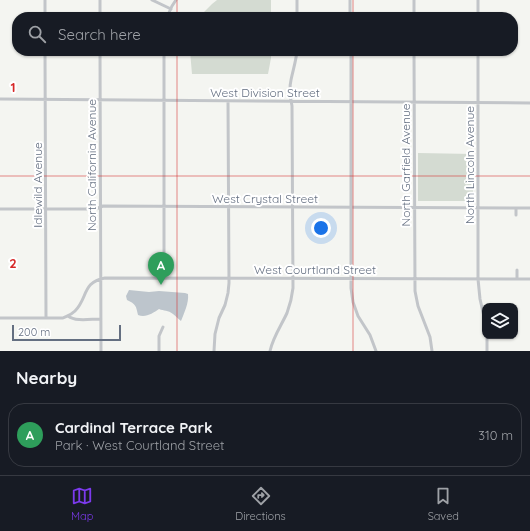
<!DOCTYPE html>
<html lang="en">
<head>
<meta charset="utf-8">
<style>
	body { margin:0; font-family:Quicksand,sans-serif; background:#242831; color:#f1f3f6 }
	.controls { position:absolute; right:12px; bottom:12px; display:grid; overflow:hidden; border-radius:8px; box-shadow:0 1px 3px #0004 }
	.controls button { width:36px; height:36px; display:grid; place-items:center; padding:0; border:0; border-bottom:1px solid #363941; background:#171b24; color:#f1f3f6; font:20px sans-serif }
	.scale { position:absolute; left:12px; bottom:10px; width:109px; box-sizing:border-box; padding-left:4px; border:2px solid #646f81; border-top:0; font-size:11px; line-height:14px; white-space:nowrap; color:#646f81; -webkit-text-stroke:3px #fff; paint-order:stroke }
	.you { position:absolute; left:321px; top:228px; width:14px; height:14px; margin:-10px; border:3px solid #fff; border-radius:50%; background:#1a73e8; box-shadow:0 0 0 6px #1a73e833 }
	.badge { display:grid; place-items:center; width:26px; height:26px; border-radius:50%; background:#7c3aed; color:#fff; font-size:13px; font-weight:700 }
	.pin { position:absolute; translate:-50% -33px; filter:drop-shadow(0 1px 2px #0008) }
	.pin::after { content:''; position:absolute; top:21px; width:14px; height:12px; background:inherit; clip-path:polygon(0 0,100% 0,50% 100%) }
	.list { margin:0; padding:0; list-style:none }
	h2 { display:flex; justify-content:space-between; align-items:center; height:52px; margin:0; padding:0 16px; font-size:17px }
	h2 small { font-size:13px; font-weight:400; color:#9ea1a6 }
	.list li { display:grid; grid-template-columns:26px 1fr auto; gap:12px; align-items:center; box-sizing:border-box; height:64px; margin:0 8px 8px; padding:0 8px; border:1px solid #363941; border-radius:16px }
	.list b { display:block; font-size:15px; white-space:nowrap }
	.list p { margin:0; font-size:13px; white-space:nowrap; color:#9ea1a6 }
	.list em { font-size:13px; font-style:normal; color:#9ea1a6 }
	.icon { flex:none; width:22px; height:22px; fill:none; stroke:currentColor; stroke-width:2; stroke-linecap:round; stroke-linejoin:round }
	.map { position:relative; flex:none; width:530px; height:351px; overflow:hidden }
	.search { position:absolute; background:#171b24; box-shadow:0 1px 3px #0004; left:12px; right:12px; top:12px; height:44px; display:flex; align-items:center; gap:10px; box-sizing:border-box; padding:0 14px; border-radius:16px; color:#9ea1a6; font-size:15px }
	.sheet { height:124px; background:#171b24 }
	nav { display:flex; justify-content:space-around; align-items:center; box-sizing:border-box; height:56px; border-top:1px solid #363941; background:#171b24; font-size:11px; color:#9ea1a6 }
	nav a { display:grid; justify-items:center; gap:2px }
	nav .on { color:#7c3aed }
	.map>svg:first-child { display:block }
	.green { fill:#d4dbd2 }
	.water { fill:#bdc5cc }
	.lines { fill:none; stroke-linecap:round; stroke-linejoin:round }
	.street { stroke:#c2c5c9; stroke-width:3 }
	.grid { fill:none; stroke:#d62828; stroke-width:1; stroke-opacity:0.55 }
	.labels { text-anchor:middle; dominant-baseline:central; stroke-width:4; stroke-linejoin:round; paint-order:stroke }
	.street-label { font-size:12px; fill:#646f81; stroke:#fff }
	.grid-label { font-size:13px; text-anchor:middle; font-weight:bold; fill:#d62828; stroke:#fff; stroke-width:4; stroke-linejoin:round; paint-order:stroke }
</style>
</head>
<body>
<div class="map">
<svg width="530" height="351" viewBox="0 0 530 351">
	<rect width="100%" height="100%" fill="#f4f5f1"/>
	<path class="green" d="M217,0H271V17H199L212,4Z
		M190,51H271V58L268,74H192Z
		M418,153L473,154V201H418Z"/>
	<path class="water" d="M129,290L149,292L159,291L185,293L188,294C189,303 184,313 181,321C178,319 176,316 173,314C168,310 164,311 159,309C153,313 146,318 138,315C136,306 136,304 127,300L126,296Z"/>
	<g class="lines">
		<path class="street" d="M45,0V17
			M152,0L171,9
			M297,0V17
			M350,0V17
			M414,0V17
			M478,0V17
			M100,17V0
			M167,17L172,6L176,0
			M45,51L46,318
			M100,51L101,351
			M164,51V277
			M351,51V288L353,302L358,316L370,335L376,351
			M414,51L415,291L418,306L430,337L432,351
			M478,51V279L480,299L485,321
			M0,99L530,103
			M0,209H96L103,206L530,208
			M516,215V208
			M517,270V279
			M68,316C76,322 90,319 101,319
			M0,318H63C67,316 71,315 75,311C88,298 82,282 105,278L530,279
			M487,336V351
			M159,351V336L163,327
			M214,351L215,334L219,318L225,305L228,293L229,283L228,101
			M270,351C273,337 281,326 287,313C290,305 292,297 293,288L292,106C290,97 289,89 291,80C293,70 296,61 297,51"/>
	</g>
	<path class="grid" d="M177,0V17M353,0V17M177,51V351M353,51V351M0,176H530"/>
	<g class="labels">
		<g class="street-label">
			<text x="265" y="92">West Division Street</text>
			<text transform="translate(91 165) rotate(-90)">North California Avenue</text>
			<text transform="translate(405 165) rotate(-90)">North Garfield Avenue</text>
			<text transform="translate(469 165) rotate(-90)">North Lincoln Avenue</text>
			<text transform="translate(37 185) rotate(-90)">Idlewild Avenue</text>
			<text x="265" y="198">West Crystal Street</text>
			<text x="315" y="269">West Courtland Street</text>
		</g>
	</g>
	<g class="grid-label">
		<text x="13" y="92">1</text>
		<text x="13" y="268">2</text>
	</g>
</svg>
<div class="controls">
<button><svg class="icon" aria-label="layers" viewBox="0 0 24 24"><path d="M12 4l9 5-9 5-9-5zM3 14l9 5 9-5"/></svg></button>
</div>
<div class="scale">200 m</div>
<div class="you"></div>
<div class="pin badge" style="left:161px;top:285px;background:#2e9e5b">A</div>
<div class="search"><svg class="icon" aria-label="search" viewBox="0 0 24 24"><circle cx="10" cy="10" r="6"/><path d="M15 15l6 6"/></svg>Search here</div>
</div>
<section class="sheet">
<h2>Nearby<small></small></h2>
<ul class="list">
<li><span class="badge" style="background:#2e9e5b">A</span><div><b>Cardinal Terrace Park</b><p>Park · West Courtland Street</p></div><em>310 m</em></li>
</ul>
</section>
<nav>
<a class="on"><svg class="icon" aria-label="map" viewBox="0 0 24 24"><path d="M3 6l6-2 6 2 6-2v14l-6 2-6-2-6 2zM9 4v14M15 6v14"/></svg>Map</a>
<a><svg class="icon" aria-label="directions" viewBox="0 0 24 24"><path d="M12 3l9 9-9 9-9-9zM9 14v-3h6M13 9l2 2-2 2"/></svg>Directions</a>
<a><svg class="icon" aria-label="saved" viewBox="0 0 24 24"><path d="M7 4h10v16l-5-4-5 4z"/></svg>Saved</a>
</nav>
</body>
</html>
